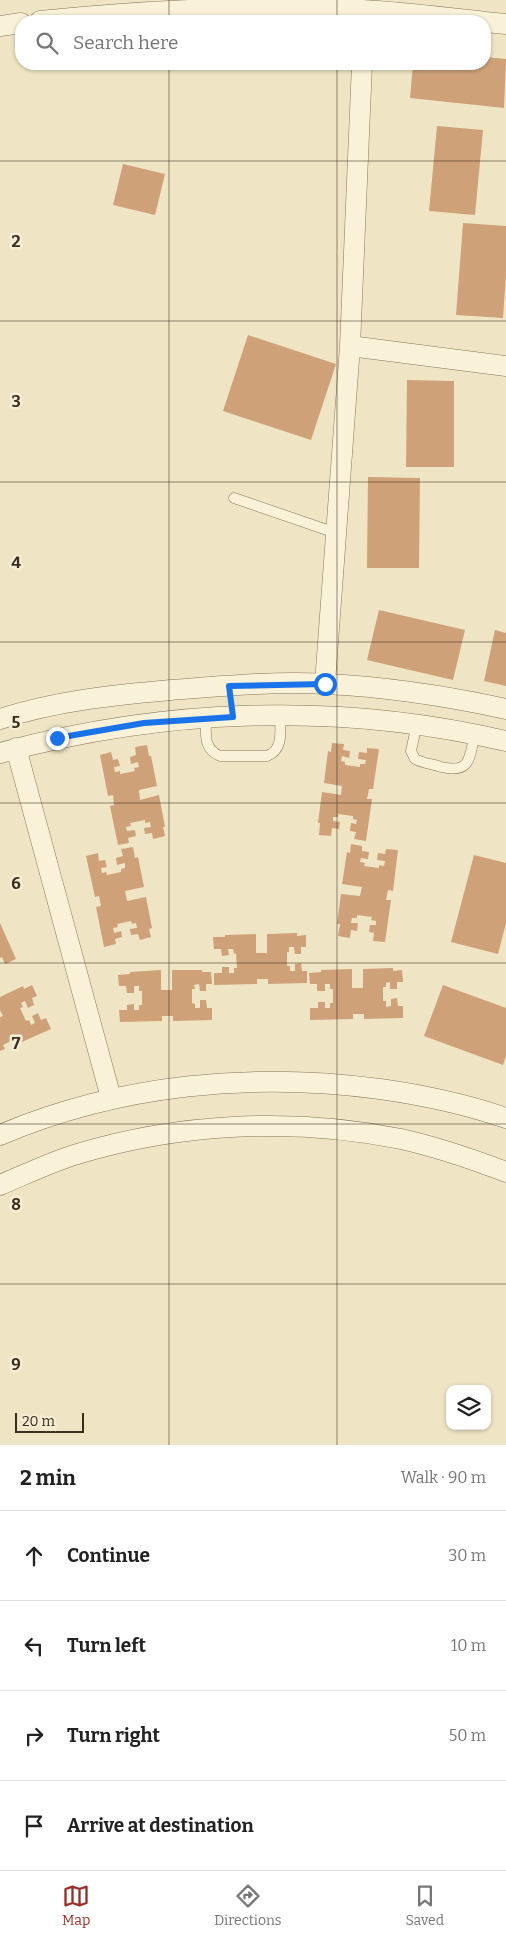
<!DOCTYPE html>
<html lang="en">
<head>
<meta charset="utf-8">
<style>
	body { margin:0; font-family:Bitter,serif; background:#f2f2f2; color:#222 }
	.controls { position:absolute; right:15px; bottom:15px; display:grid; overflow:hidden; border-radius:10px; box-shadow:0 1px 4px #0004 }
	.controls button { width:45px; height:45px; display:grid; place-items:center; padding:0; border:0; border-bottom:1px solid #e0e0e0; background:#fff; color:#222; font:25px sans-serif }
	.scale { position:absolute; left:15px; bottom:12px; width:69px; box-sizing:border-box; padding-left:5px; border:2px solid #3a2d1e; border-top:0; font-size:14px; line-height:18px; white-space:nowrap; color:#3a2d1e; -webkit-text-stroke:4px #f6eed4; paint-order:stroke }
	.stop { position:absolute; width:15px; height:15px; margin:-11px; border:4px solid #1a73e8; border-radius:50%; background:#fff }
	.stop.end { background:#1a73e8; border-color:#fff; box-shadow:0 1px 5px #0008 }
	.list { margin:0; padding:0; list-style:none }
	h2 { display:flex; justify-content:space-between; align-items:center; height:65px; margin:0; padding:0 20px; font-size:21px }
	h2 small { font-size:16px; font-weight:400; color:#767676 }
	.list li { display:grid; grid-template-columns:32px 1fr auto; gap:15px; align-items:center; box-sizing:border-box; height:90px; padding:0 20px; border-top:1px solid #e0e0e0 }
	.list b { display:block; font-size:19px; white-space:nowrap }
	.list em { font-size:16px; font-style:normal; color:#767676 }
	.icon { flex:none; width:28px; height:28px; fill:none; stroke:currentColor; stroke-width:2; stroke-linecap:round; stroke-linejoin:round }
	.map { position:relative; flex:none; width:506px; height:1445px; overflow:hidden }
	.search { position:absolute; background:#fff; box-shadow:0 1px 4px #0004; left:15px; right:15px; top:15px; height:55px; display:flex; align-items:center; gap:12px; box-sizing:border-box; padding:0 18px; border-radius:20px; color:#767676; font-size:19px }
	.sheet { height:425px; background:#fff }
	nav { display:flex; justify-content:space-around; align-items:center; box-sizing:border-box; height:70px; border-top:1px solid #e0e0e0; background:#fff; font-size:14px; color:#767676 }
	nav a { display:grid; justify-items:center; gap:2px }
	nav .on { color:#9a2e29 }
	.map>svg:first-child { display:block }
	.building { fill:#cea179 }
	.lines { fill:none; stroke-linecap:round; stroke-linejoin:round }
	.lane-casing { stroke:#8a765a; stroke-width:11 }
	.street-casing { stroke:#8a765a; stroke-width:21 }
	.lane { stroke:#f9f1d8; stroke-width:10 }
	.street { stroke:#f9f1d8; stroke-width:20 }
	.route { stroke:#1a73e8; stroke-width:6 }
	.grid { fill:none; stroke:#3a2d1e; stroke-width:1; stroke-opacity:0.55 }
	.grid-label { font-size:16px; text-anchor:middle; font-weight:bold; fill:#3a2d1e; stroke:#f6eed4; stroke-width:5; stroke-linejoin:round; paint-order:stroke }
</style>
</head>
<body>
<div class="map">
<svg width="506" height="1445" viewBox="0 0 506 1445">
	<rect width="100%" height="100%" fill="#efe5c4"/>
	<path class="building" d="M485,57L506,59L504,108L410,98L413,64H485Z
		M437,126L483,130L475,215L429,211Z
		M123,164L165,174L155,215L113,205Z
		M463,223L506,226V274L503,318L456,315Z
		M248,335L336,364L311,440L223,411Z
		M407,380L454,381V467H406Z
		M368,477L420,478L419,568H367Z
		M379,610L465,630L453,680L367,660Z
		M495,630L506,633V686L484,681Z
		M332,743L344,744L343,750L350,751L349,758L342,756L341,761L345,762V765L360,767V764H365L366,760L358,759L359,752L367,753V748L379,749L373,789H369L367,799H372L366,841L354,839L356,832L350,831L351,823L356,824L357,820L353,819V816L338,814V817H333V821L340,822L339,829L332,828L331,836L319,835L320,823H318L322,792L341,795L342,786L324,783L328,751L331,752Z
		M147,745L149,756H151L157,786L139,790L140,800L159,795L165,827H163L165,836L153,839L152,833L145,834L144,828L151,827L150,822L145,823V820L130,823L131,826L126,827L127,831L135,830L136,836L128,838L129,843L118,845L110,806L114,805L113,795L108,796L100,755L111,752L113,760L118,759L120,766L114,767L115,772L120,771V774L135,771L134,768L139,767L138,762L131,764L130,757L136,755L135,747Z
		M351,844L362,846V851L369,852L368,859L361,858L360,862L365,863L364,866L379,868V865L384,866L385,861L377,860L378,853L385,854L386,849L398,850L393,891L388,890L386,900H391L385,942L373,941L374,933L369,932L370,925H376V921L371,920L372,917L357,915V918H352L351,923H358L357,931L351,930L350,938L338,936L340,924H337L341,894L360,896L362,887L342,884L347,852L350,853Z
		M133,847L135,858L138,857L144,887L125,891L127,901L146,897L152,928L149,929L151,937L140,940L138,934L131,935L130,929L137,928L136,923L132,924L131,921L117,924L118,927L113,928L114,933L121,931L122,937L115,939L116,944L104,947L96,907L101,906L99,896L95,897L86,856L98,853L99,861L105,860L107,867L101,868L102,873L106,872L107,875L121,872V869L125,868V863L117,865L116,858L123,856L121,849Z
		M474,855L506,863V923L498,954L451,942Z
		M0,923L16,959L5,964L2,957L0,958Z
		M297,933V936L306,935V947H301V954H295L294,947H289V952H287V966H290V971H295V964L301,963L302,971H307V983L268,984V979H257V984L214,985V973H222V967H229V973H234V968H237L236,953L234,954L233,949H228L229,955L222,956L221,949H214L213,937H225V935L256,934V953H267V934Z
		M393,968V971L402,970L403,982H397V989H390V982L386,983V987H383V1001H386V1007L391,1006V999L397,998L398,1006H403V1018L364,1019V1014H353V1019L310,1020V1008H318V1002H325V1008H330V1003H333V989H330V984H325V991H317V984H310L309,973L321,972V970L352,969V988H363V969Z
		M161,970V990H172V970H202V972H211L212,984H206V991H200L199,984L194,985L195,989H192V1003L195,1004V1008H200V1000H206L207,1008H212V1020L173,1021V1016H162V1021L120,1022L119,1010H127V1005L134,1004V1010H139V1005H142V991H139V986H134V993H127L126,986H119L118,975L130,974V972Z
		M32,985L37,996L32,998L34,1005L28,1008L25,1001L21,1003L23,1007L20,1008L26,1021L29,1020L31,1025L35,1023L32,1016L38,1013L41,1020L46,1018L51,1029L15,1045L13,1040L3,1045L5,1049L0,1051V1017L3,1016L0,1010V997L23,986L24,989Z
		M443,985L506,1008V1056L503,1065L424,1036Z"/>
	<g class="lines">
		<g class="lane-casing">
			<path id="lane" d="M234,498L336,533
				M206,718C206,734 203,749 220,756H267C284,750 280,730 280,715
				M417,724L411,751L415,759C422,763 432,764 441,767C471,774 469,758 475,734"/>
		</g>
		<g class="street-casing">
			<path id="street" d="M40,21C147,10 255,5 362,10C401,12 440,17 479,21
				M485,22L506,24
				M0,26L21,23
				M350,346L506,366
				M325,683L350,346L362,64
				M0,719C55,701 114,695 171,690C223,686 275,681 326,684C387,687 447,696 506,709
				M16,748L111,1098
				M0,753C165,708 340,702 506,741
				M0,1135C120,1084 252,1072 380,1089C423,1095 465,1104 506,1118
				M0,1185C24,1175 49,1163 74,1155C178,1123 294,1117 401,1139C437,1147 472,1159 506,1172"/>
		</g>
		<use href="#lane" class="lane"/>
		<use href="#street" class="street"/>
	</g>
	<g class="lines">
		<path class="route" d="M57,738L144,723L233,717L229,686L325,684"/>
	</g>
	<path class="grid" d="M169,0V21M337,0V21M169,64V1445M337,64V1445M0,161H506M0,321H506M0,482H506M0,642H506M0,803H506M0,963H506M0,1124H506M0,1284H506"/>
	<g class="grid-label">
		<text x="16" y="247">2</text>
		<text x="16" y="407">3</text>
		<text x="16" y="568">4</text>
		<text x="16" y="728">5</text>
		<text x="16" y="889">6</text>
		<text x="16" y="1049">7</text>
		<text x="16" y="1210">8</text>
		<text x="16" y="1370">9</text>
	</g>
</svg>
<div class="controls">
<button><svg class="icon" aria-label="layers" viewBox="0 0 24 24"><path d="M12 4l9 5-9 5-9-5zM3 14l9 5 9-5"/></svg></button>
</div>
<div class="scale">20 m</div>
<div class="stop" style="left:325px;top:684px"></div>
<div class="stop end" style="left:57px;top:738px"></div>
<div class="search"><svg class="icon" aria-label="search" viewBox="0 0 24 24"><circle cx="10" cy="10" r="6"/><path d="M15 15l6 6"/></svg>Search here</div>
</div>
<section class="sheet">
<h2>2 min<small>Walk · 90 m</small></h2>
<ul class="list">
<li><svg class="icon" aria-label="ahead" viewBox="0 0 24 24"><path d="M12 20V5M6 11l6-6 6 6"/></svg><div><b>Continue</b></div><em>30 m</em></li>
<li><svg class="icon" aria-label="left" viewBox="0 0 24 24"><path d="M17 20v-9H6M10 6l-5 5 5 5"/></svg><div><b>Turn left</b></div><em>10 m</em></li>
<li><svg class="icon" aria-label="right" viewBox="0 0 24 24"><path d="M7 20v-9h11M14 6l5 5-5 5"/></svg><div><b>Turn right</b></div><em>50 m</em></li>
<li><svg class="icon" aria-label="arrive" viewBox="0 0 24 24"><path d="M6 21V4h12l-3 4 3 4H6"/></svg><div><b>Arrive at destination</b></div></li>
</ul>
</section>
<nav>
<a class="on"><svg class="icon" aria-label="map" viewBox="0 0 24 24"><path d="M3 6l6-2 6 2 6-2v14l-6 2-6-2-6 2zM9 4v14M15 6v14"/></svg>Map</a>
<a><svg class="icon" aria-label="directions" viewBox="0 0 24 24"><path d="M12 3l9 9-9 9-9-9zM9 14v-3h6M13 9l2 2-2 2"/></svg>Directions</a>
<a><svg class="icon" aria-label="saved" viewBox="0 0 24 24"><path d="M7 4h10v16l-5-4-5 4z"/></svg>Saved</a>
</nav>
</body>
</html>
